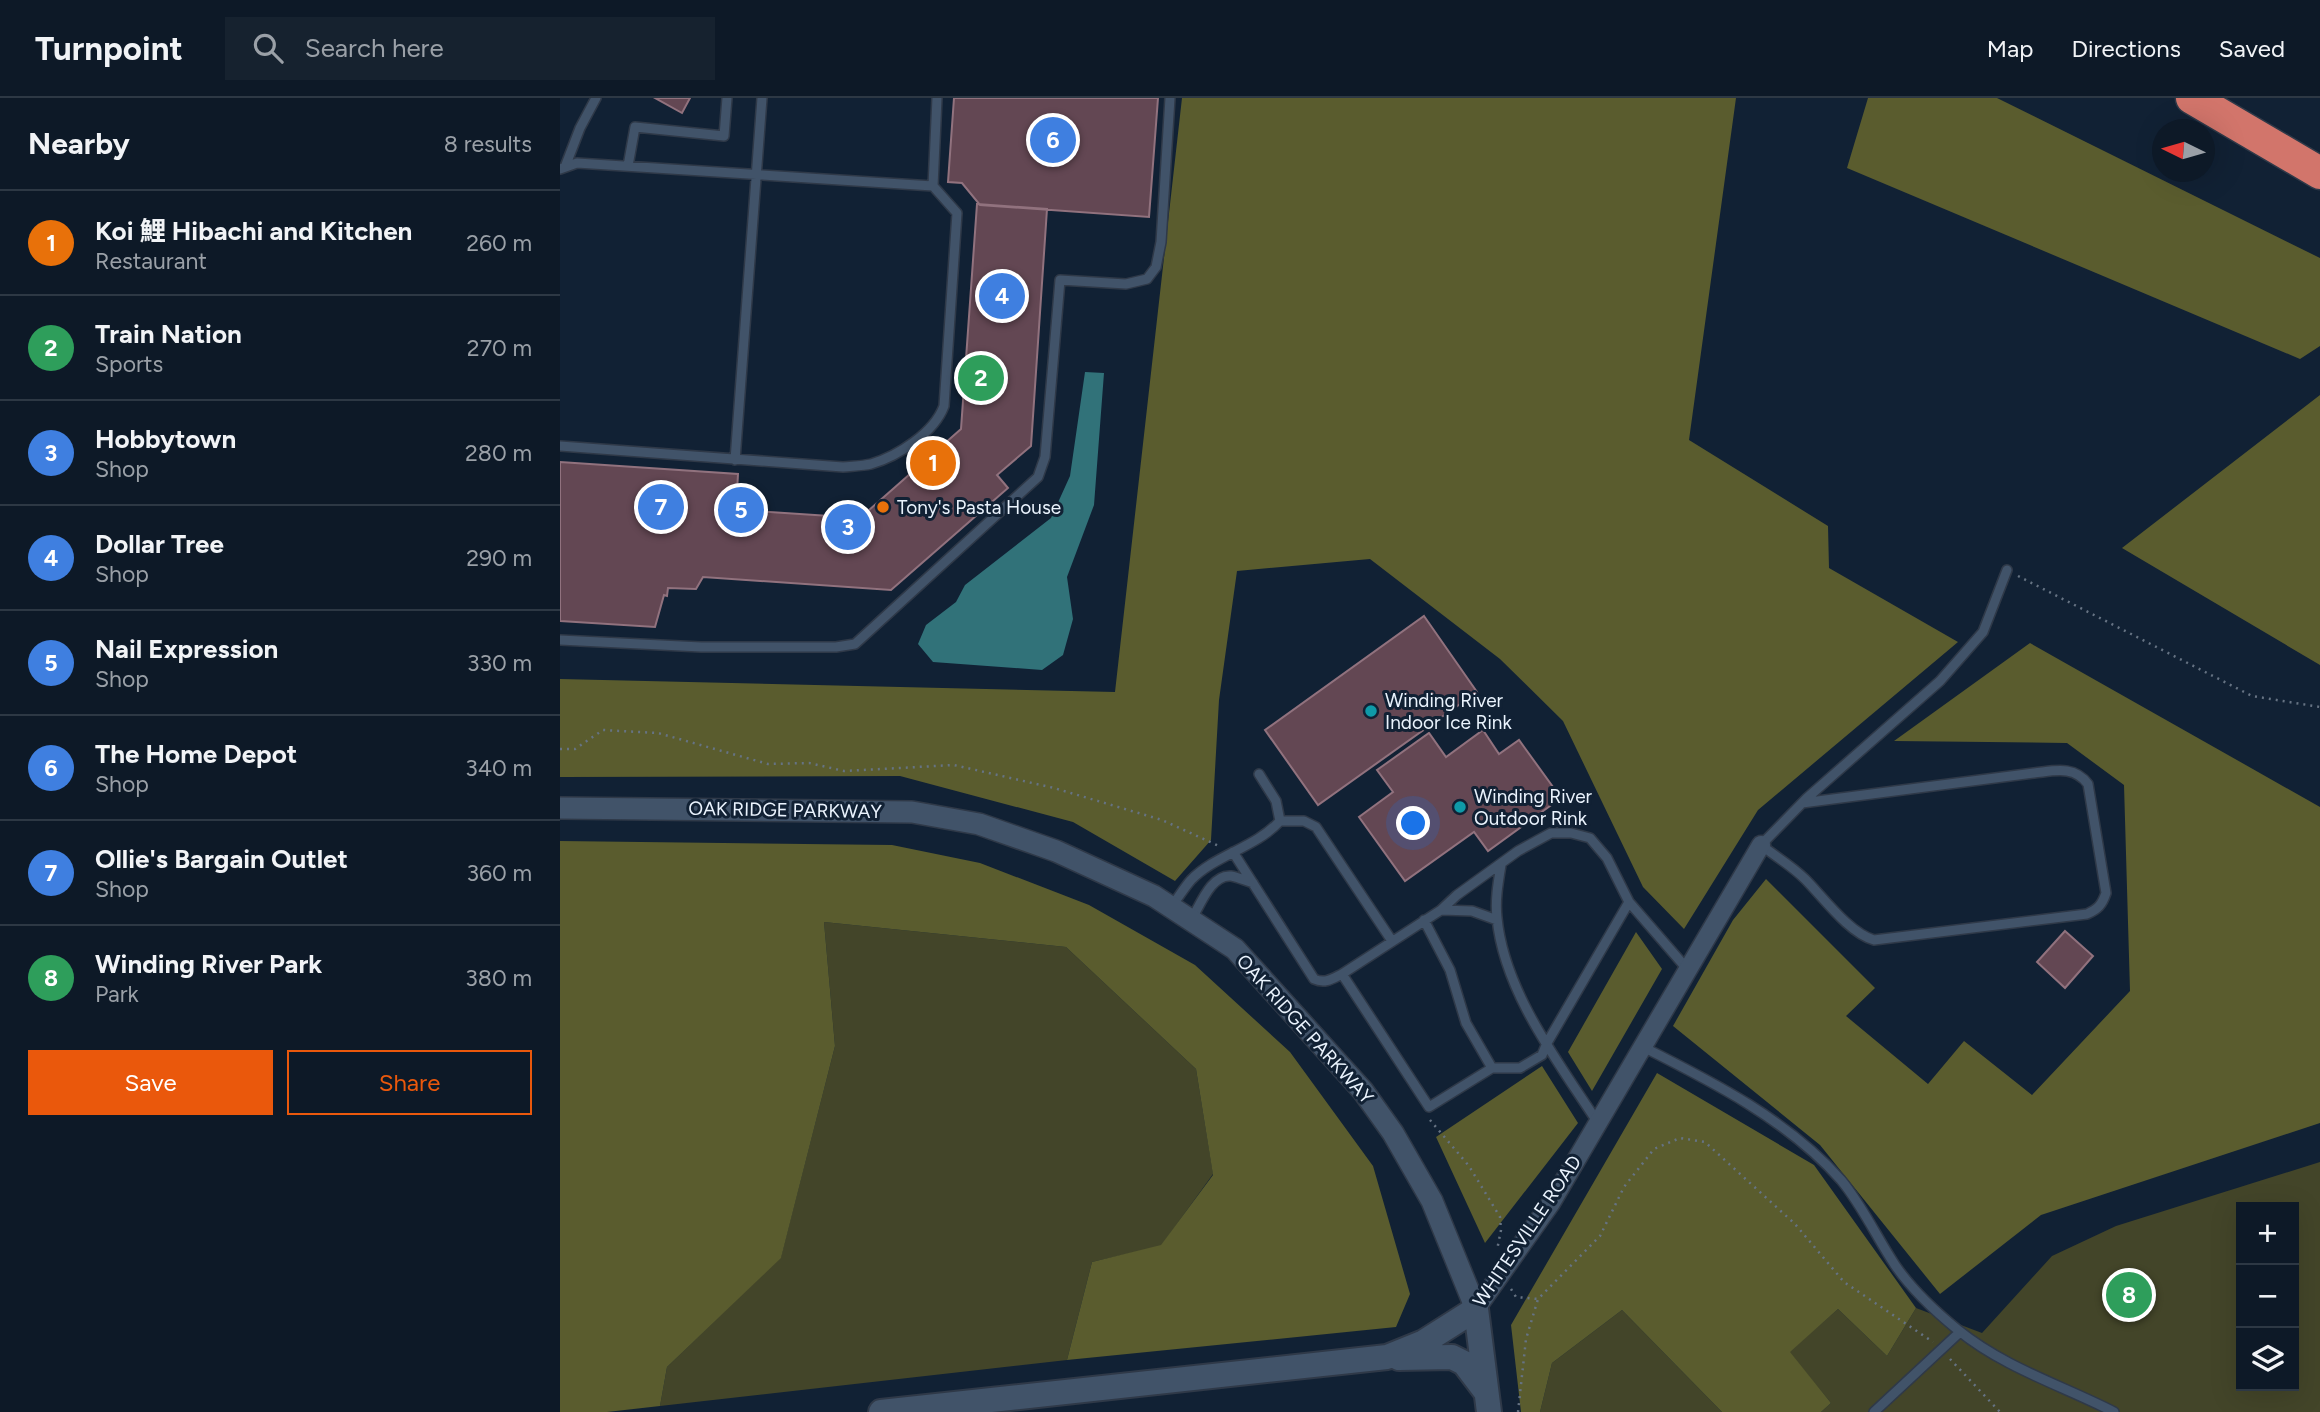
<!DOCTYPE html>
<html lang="en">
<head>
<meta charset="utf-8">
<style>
	body { margin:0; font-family:Figtree,"Noto Sans SC",sans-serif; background:#16222f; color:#f1f3f6 }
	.controls { position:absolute; right:21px; bottom:21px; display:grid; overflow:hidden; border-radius:0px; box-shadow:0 7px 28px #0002 }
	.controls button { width:63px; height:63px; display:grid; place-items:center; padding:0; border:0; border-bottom:2px solid #2d3844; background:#0d1927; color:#f1f3f6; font:35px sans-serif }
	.compass { position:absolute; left:1592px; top:21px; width:63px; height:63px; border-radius:50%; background:#0d1927; box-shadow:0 7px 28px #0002; rotate:275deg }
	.you { position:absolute; left:854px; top:726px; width:24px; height:24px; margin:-18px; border:5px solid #fff; border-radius:50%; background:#1a73e8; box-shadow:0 0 0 10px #1a73e833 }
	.badge { display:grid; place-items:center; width:46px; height:46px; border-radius:50%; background:#ea580c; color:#fff; font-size:23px; font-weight:700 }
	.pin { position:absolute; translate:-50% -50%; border:4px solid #fff; box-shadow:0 2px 7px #0006 }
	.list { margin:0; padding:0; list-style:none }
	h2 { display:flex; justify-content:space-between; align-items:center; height:91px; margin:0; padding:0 28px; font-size:30px }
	h2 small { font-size:23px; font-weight:400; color:#9aa0a7 }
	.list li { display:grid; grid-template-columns:46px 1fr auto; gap:21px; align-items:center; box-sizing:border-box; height:105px; padding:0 28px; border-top:2px solid #2d3844 }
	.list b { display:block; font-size:26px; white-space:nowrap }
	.list p { margin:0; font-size:23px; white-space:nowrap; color:#9aa0a7 }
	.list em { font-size:23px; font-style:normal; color:#9aa0a7 }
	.actions { display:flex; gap:14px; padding:21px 28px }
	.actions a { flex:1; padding:16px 0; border:2px solid #ea580c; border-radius:0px; text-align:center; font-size:24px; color:#ea580c }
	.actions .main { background:#ea580c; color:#fff }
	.icon { flex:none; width:38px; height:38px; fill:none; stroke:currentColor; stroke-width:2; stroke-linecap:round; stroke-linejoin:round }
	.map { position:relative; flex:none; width:1760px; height:1314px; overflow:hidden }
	header { display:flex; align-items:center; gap:42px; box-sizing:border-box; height:98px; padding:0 35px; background:#0d1927; border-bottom:2px solid #2d3844 }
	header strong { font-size:33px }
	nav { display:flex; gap:38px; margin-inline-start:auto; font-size:24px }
	.search { width:490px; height:63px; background:#16222f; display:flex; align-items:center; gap:18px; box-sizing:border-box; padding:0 24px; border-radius:0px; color:#9aa0a7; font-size:26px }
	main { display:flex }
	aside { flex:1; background:#0d1927 }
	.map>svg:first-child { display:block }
	.green { fill:#434529; fill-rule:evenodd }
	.forest { fill:#5a5c2e }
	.water { fill:#317279 }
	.building { fill:#634753; stroke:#91727e; stroke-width:2 }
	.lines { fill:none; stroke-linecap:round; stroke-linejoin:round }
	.service-casing { stroke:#2f3948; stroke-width:12 }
	.minor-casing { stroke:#2f3948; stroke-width:21 }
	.tertiary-casing { stroke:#2f3948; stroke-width:24 }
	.secondary-casing { stroke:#2f3948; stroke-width:28 }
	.motorway-casing { stroke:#2f3948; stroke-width:35 }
	.path { stroke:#667383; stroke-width:2.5; stroke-dasharray:2 5; stroke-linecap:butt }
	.service { stroke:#415369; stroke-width:9 }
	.minor { stroke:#415369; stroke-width:18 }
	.tertiary { stroke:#415369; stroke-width:21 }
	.secondary { stroke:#415369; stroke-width:24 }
	.motorway { stroke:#d2756b; stroke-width:32 }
	.food-dot { fill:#e8710a; stroke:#112134; stroke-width:2.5 }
	.culture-dot { fill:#0f9aa8; stroke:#112134; stroke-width:2.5 }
	.labels { text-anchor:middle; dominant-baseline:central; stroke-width:6; stroke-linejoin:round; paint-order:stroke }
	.poi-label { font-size:19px; fill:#eaf3fd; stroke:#112134; text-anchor:start }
	.street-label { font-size:19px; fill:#eaf3fd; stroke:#112134 }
</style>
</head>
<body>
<header>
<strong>Turnpoint</strong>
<div class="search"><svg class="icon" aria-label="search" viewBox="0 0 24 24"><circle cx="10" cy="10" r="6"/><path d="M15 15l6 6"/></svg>Search here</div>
<nav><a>Map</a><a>Directions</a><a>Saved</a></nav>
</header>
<main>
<aside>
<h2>Nearby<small>8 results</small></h2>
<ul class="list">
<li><span class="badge" style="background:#e8710a">1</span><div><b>Koi 鯉 Hibachi and Kitchen</b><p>Restaurant</p></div><em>260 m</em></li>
<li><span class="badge" style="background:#2e9e5b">2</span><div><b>Train Nation</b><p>Sports</p></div><em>270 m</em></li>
<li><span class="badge" style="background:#3f7fe0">3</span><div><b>Hobbytown</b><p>Shop</p></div><em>280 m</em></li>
<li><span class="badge" style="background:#3f7fe0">4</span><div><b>Dollar Tree</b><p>Shop</p></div><em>290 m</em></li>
<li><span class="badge" style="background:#3f7fe0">5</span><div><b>Nail Expression</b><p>Shop</p></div><em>330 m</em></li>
<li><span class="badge" style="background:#3f7fe0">6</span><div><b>The Home Depot</b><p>Shop</p></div><em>340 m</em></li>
<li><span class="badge" style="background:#3f7fe0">7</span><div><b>Ollie's Bargain Outlet</b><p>Shop</p></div><em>360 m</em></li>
<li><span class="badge" style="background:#2e9e5b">8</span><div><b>Winding River Park</b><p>Park</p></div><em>380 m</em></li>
</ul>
<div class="actions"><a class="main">Save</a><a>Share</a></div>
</aside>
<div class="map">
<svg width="1760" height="1314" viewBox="0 0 1760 1314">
	<rect width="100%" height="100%" fill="#112134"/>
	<path class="green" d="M264,824L506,849L636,971L653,1076L601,1148L532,1164L507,1262L100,1308L107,1269L221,1159L275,948Z
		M1760,1064V1314H1261L1271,1305L1229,1254L1278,1211L1327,1258L1356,1210L1422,1235L1492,1158L1556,1128ZM1681,1109H1734V1288H1681Z
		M1062,1212L1162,1314H980L992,1265Z"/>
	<path class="forest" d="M622,0H1176L1129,342L1268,428L1269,470L1398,544L1198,712L1124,831L1083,789L1003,623L940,561L810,461L677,473L659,602L651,742L615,783L513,724L340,678L0,679V581L555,594Z
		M1308,0H1437L1760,160V248L1740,261L1287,70Z
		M1760,297V567L1562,450Z
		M1470,545L1760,709V1025L1481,1117L1380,1196L1260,1047L1113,928L1173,822L1206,781L1315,890L1286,918L1368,986L1404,943L1472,997L1570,893L1564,687L1507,645L1334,643Z
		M0,743L332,747L420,765L529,807L635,867L730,954L813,1068L850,1196L836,1229L507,1262L532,1164L601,1147L653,1077L636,971L506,849L264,824L275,948L221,1160L107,1269L100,1308L47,1314H0Z
		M1076,834L1102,871L1032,993L1008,954Z
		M982,968L1018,1025L925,1145L876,1039Z
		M1097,975L1254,1067L1356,1210L1327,1258L1278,1211L1230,1254L1271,1305L1261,1314H1162L1062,1212L992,1265L980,1314H961L951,1227Z"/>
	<path class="water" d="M525,274L544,275L534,407L507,479L513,521L503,557L482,572L373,564L358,546L366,527L396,504L405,487L491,420L510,378Z"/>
	<path class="building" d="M95,0H130L122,15Z
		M394,0H598L589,119L420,107L402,85L388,84Z
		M417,106L487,111L471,348L437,377L448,390L331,492L143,479L136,491L108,490L107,498L104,497L95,529L0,523V364L178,376L177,394L193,413L300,420L401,331Z
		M864,518L917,594L758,707L705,632Z
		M923,632L939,656L959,642L1001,700L928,753L914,734L845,783L799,719L833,694L817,672L869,635L886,659Z
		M1505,833L1533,858L1505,890L1477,864Z"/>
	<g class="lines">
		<g class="service-casing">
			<path id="service" d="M68,68L75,29L164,38L167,0
				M5,69L20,30L36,0
				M0,71L17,65L373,88
				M0,348L283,369C292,368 302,368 311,366C338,358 374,335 384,308L397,115L373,88L377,0
				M175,362L202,0
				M0,542L141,549H276L295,546L478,379L485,359L500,182L566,186L587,181L596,169L601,144L610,0
				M699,676L716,703L720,723
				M1242,705L1474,675C1494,673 1514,667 1528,686L1546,795C1542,807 1538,811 1527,816L1314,842C1289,835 1263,799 1245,781C1232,768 1215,758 1201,747L1247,700L1380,583L1423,534L1447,472
				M673,754L754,881C765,886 772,881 782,876L881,812L897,797L958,753L991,735H1011L1030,740L1047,760L1069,804L1128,872
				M941,767C938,785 935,802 937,820C944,894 999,965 1038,1025
				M611,809C618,800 624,790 631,782C655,757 695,750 720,723H744L756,729L832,843
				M881,812L912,813L937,822
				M631,822C640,808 651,776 671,778C678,779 686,783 693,785
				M864,822L890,872L906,925L932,970
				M782,876L869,1009L932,970H960L982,957L987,945L1069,804
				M1083,949C1153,984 1228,1022 1281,1082C1302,1107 1317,1140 1335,1167C1352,1192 1376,1214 1398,1232C1445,1270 1501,1287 1554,1314
				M1314,1314L1400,1234"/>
		</g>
		<g class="minor-casing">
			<path id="minor" d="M916,1211L991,1105L1201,747"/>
		</g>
		<g class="tertiary-casing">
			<path id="tertiary" d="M0,710L352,714L419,726L496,753L594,798L675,851L803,993L833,1035L872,1103L916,1211"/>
		</g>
		<g class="secondary-casing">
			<path id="secondary" d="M839,1260L892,1259L904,1265L926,1294
				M321,1314L827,1259L864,1244L916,1211L929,1314"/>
		</g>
		<g class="motorway-casing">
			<path id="motorway" d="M1632,0L1760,75"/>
		</g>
		<path class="path" d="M1458,478L1692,598L1760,609
			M0,651H15L43,632L98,635L208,666L249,665L284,673L394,667L494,690L602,722L659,748
			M870,1022L909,1068L940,1119L941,1132L937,1152
			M951,1191L956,1199L978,1201
			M1390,1261L1440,1314
			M958,1314L966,1241L978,1201L1040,1138L1064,1089L1094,1051L1120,1040L1145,1044L1235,1126L1284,1184L1373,1244"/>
		<use href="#service" class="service"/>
		<use href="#minor" class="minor"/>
		<use href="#tertiary" class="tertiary"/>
		<use href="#secondary" class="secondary"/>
		<use href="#motorway" class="motorway"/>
	</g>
	<circle class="food-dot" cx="323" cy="409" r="7"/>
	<g class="culture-dot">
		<circle cx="811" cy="613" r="7"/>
		<circle cx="900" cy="709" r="7"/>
	</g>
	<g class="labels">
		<g class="poi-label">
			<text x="337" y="409">Tony's Pasta House</text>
			<text x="825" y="602">Winding River<tspan x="825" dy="22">Indoor Ice Rink</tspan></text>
			<text x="914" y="698">Winding River<tspan x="914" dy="22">Outdoor Rink</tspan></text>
		</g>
		<g class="street-label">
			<text transform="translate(225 712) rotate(1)">OAK RIDGE PARKWAY</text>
			<text transform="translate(745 931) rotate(48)">OAK RIDGE PARKWAY</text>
			<text transform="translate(967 1133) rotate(-56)">WHITESVILLE ROAD</text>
		</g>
	</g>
</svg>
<div class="controls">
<button>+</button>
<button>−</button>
<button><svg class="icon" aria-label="layers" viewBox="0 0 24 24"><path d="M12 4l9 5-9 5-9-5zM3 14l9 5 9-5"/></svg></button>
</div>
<svg class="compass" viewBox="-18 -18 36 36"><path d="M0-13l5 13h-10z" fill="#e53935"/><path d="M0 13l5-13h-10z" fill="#9aa0a7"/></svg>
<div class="you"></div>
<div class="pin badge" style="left:373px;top:365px;background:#e8710a">1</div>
<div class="pin badge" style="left:421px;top:280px;background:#2e9e5b">2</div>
<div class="pin badge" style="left:288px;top:429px;background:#3f7fe0">3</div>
<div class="pin badge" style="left:442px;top:198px;background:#3f7fe0">4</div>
<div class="pin badge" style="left:181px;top:412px;background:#3f7fe0">5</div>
<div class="pin badge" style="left:493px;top:42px;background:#3f7fe0">6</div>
<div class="pin badge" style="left:101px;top:409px;background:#3f7fe0">7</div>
<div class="pin badge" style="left:1569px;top:1197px;background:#2e9e5b">8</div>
</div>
</main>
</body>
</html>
